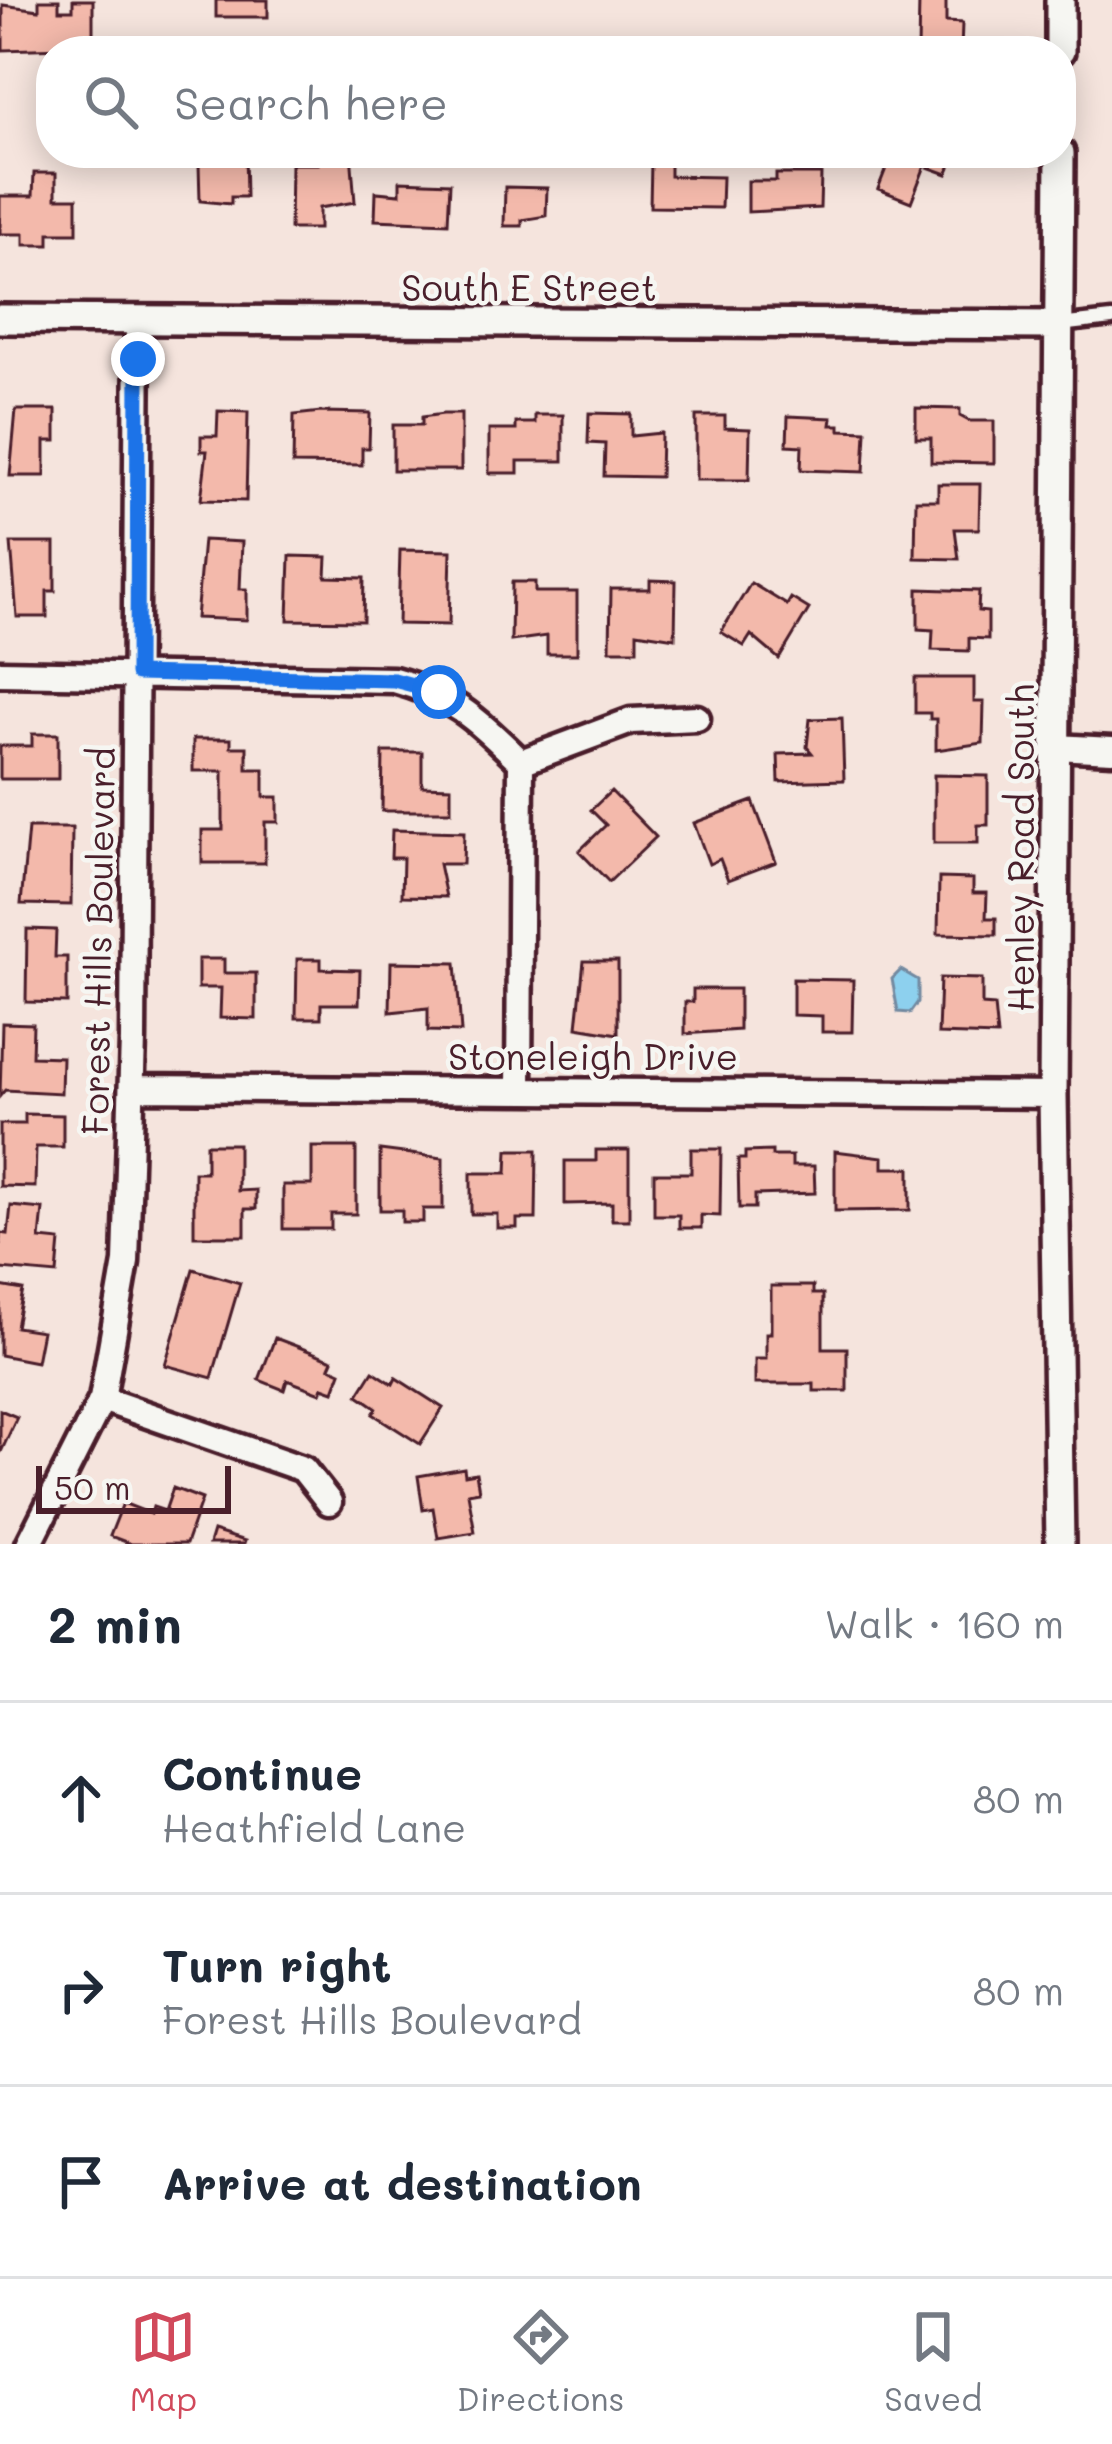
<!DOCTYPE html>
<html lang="en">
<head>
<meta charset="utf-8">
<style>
	body { margin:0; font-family:Mali,sans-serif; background:#f2f2f3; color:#1f2937 }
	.scale { position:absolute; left:36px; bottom:30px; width:195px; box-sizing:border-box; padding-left:12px; border:6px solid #4a1f2b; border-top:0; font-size:33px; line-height:42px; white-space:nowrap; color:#4a1f2b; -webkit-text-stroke:9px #f6f6f2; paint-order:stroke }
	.stop { position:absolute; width:36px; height:36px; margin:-27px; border:9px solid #1a73e8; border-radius:50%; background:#fff }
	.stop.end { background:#1a73e8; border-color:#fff; box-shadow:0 3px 12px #0008 }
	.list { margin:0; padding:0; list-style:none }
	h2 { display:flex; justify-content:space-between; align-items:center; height:156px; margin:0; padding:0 48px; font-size:51px }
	h2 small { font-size:39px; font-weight:400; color:#747a83 }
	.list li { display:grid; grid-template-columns:78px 1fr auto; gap:36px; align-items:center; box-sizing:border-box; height:192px; padding:0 48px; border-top:3px solid #e0e1e3 }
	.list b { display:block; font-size:45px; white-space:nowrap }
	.list p { margin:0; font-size:39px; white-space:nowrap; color:#747a83 }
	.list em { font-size:39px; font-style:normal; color:#747a83 }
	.icon { flex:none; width:66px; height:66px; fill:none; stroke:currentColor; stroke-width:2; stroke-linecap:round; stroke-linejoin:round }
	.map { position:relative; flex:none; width:1112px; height:1544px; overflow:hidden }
	.search { position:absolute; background:#fff; box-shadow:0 6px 30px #0003; left:36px; right:36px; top:36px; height:132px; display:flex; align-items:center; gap:30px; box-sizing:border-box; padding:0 42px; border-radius:48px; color:#747a83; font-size:45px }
	.sheet { height:732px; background:#fff }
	nav { display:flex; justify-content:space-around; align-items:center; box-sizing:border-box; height:168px; border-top:3px solid #e0e1e3; background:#fff; font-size:33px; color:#747a83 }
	nav a { display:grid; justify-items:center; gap:6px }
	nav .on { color:#d1495b }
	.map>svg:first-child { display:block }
	.water { fill:#8dd0ee; stroke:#7289a0; stroke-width:3 }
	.building { fill:#f3b9ab; stroke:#4a1f2b; stroke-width:3 }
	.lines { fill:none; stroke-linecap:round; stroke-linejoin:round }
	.service-casing { stroke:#4a1f2b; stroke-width:21 }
	.minor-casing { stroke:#4a1f2b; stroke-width:33 }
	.tertiary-casing { stroke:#4a1f2b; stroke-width:36 }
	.service { stroke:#f6f6f2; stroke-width:12 }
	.minor { stroke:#f6f6f2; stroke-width:24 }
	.tertiary { stroke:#f6f6f2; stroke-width:27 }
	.route { stroke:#1a73e8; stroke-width:15 }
	.labels { text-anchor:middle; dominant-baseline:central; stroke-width:9; stroke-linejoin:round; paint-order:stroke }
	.street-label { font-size:36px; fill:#4a1f2b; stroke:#f6f6f2 }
</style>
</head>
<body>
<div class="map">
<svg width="1112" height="1544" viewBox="0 0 1112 1544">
	<rect width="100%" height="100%" fill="#f5e4dd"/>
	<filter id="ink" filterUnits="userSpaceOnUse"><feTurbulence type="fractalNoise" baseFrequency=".00833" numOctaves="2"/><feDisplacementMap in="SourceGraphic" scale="24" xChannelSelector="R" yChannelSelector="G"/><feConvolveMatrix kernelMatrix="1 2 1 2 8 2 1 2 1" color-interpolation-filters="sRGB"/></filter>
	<g filter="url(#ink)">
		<path class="water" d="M901,970L918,980V1002L910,1013L898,1012L892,979Z"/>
		<path class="building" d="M39,0H59V10H73V0H93V47L3,50V5L39,10Z
			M216,0H268V17H216Z
			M919,0H946V22L962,23L961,51H918Z
			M188,153H245L246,197H231V204L200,201L199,164H188Z
			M318,153H351L355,202L319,208V229H290L291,164H318Z
			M892,153H956L947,174L925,166L911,202L878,189Z
			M651,162L670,163V176L722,177L721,208L650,207Z
			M34,173H56V198H77V233H49V245H24V234H0V196H33Z
			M776,174H821L820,208L748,212V181H776Z
			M400,181L450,183L448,223L375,220L376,192L400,194Z
			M505,187L547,188L546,216L522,220V226H504Z
			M916,408L960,409V416L969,421H994V463L931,462V438H916Z
			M16,410H56V441H45V476H10Z
			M218,411L248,412L246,501L201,500L207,451H201V436H217Z
			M321,412L370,413L369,448H362V465L293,464L294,415Z
			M589,413L631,414V436L661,433L660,477L604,476L605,444L588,443Z
			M443,414H461V470H393V425H422V417Z
			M535,415H563V461H518V473H489V430H516V423H535Z
			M696,416H725V428L750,429L749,480H696Z
			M788,416L832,418L831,425H840V430L866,431L864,472L801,470L802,446L787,445Z
			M938,484H980L979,529H955L959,559L915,558L916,500H938Z
			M203,540L242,542L240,589H247V620L196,618Z
			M11,543H55V591H47V617H17Z
			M400,550L451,551L449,625L398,624Z
			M290,556L327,557L326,577L364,578L363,621L288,620Z
			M650,580L676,581L675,638L637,632V650H610L611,589H650Z
			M512,582H535V592H577V654H547V636L511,641Z
			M751,583L787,605L791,598L809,609L779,659L751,635L744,646L721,632Z
			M918,589L979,591L978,611L988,612V639L969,638V651L932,650L933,630L918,629Z
			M915,678H974V702H984L983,743L936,750V719H930V713H915Z
			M842,718L844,780L779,782L778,754L812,753L807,747L810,719Z
			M32,734H58V779H0V746H32Z
			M193,739H231V747H247V769H264V797H278V822H265V863H202V830H223V771H193Z
			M383,752H422V786L451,787V811H382Z
			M934,775L988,776V825H978V843H934Z
			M611,791L656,837L609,882L579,851L606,825L591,810Z
			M753,801L776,862L728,880L720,859L709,864L694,823Z
			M28,828H72L71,905L21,904Z
			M392,830L464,832L463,864H439L446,897L402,896L403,858H391Z
			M939,878L973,879V893H987L986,918H996V935L938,934Z
			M27,929L56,930L55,957H67V1003L26,1002Z
			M198,959H224V973H256V1019L220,1018L221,988H198Z
			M297,959H321V969L360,970L359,1004H321V1018H296Z
			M584,961H618V1034L577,1027Z
			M391,962L456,963L461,1032L428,1031V1008L390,1012Z
			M940,978L982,979V1005L994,1006L997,1036L938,1034Z
			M793,979L853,980L852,1032H822V1016L793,1015Z
			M693,989H739V1030L685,1034V1002H693Z
			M2,1023L33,1024L32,1056L62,1057L61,1093L5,1090L0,1096Z
			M25,1114L63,1115V1147H36L35,1187L0,1186V1124H25Z
			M206,1144H238V1191L256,1190V1209H245V1236H194V1172H206Z
			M312,1147H356V1214H331V1229H283V1185H312Z
			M691,1149H721L720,1216L701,1215V1228H679V1215H654V1173H691Z
			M380,1150L443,1158V1209H423V1222H402V1210H380Z
			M508,1150H537L536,1219H517V1228H497V1214H471V1173H507Z
			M596,1150H629V1220H612V1203L565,1204V1161H596Z
			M772,1151V1156H792V1166H814L815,1193L755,1195V1208H739L738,1159H745V1152Z
			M835,1151L883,1157V1168H910V1210L835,1211Z
			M11,1206L43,1209L40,1239L60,1241L57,1274L0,1269V1233L8,1234Z
			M193,1269L240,1283L212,1378L165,1365Z
			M0,1286L23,1290L16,1327L42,1331L36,1362L0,1355Z
			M771,1286H813V1294H823V1348H847V1391H814V1384H755V1359H766V1333H771Z
			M275,1338L333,1360L330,1367L341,1372L334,1391L323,1387L321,1393L287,1380L284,1390L259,1380Z
			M373,1371L393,1384L396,1378L443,1408L420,1444L373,1414L377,1408L358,1395Z
			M0,1410L17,1417L1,1452H0Z
			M464,1468L465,1475L476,1473L479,1491L468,1493L475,1532L438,1538L433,1508L423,1510L418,1476Z
			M173,1488L202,1499L186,1544H131L110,1536L123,1503L151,1514L153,1507L165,1511Z
			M213,1531L245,1541L244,1544H209Z"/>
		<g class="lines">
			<g class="service-casing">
				<path id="service" d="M1059,325L1112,319"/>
			</g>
			<g class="minor-casing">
				<path id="minor" d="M0,673L394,680C454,696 477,720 521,762L519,1091
					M1056,747L1112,750
					M521,762L631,721L697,718
					M133,1088L1053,1095
					M102,1399L303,1469L329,1502
					M29,1544L102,1399L126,1262L133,1039L138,320"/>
			</g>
			<g class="tertiary-casing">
				<path id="tertiary" d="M1060,51V0
					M1060,153L1053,1095L1060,1544
					M0,319L1058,325"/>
			</g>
			<use href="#service" class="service"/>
			<use href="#minor" class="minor"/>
			<use href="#tertiary" class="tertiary"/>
		</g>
	</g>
	<g class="lines" filter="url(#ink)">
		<path class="route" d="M138,359L137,674L394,680L439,692"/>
	</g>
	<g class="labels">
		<g class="street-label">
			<text x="529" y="286">South E Street</text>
			<text transform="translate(1019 848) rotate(-90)">Henley Road South</text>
			<text transform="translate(97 941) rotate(-89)">Forest Hills Boulevard</text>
			<text x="593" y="1055">Stoneleigh Drive</text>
		</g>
	</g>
</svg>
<div class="scale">50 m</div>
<div class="stop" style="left:439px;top:692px"></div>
<div class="stop end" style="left:138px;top:359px"></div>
<div class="search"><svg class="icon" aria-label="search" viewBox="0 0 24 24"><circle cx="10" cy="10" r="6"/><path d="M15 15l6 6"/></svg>Search here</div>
</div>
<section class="sheet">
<h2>2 min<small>Walk · 160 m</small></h2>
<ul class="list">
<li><svg class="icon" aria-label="ahead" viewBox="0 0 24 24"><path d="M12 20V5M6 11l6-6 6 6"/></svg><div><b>Continue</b><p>Heathfield Lane</p></div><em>80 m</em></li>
<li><svg class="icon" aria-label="right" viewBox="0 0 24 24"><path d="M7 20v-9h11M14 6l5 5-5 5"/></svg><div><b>Turn right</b><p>Forest Hills Boulevard</p></div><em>80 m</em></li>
<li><svg class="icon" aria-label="arrive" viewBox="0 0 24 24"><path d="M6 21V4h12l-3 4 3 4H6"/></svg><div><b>Arrive at destination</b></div></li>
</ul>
</section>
<nav>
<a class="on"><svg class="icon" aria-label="map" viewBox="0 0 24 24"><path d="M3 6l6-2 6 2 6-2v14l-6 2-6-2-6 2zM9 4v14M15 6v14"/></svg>Map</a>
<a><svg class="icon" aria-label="directions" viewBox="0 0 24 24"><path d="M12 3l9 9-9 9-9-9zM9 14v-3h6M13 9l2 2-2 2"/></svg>Directions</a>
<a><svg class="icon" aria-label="saved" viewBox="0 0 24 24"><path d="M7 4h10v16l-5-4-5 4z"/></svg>Saved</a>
</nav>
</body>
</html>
